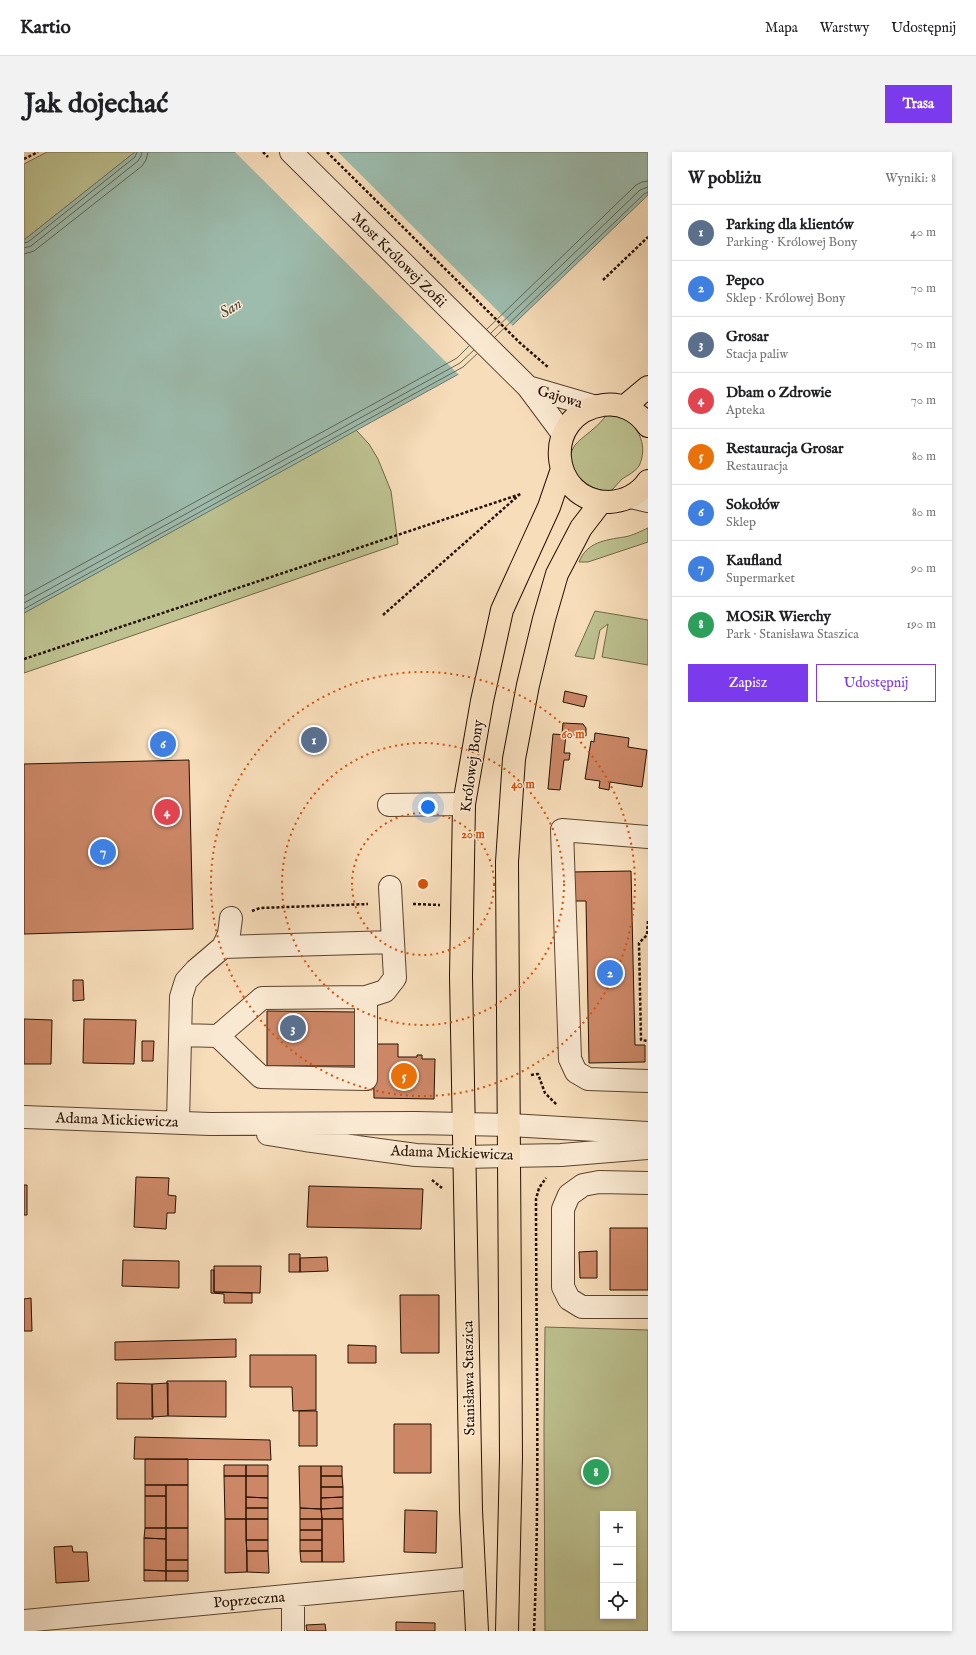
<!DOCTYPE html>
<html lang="pl">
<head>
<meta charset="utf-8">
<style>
	body { margin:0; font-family:"IM FELL English",serif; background:#f2f2f2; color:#202124 }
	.controls { position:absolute; right:12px; bottom:12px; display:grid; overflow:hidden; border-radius:0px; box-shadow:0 2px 6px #0003 }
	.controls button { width:36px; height:36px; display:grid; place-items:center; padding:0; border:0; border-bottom:1px solid #e0e0e0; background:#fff; color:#202124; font:20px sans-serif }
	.you { position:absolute; left:404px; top:655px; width:14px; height:14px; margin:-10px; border:3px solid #fff; border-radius:50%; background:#1a73e8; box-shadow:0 0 0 6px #1a73e833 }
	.badge { display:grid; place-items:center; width:26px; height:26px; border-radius:50%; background:#7c3aed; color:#fff; font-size:13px; font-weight:700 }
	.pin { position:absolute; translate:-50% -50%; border:2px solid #fff; box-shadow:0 1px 4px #0006 }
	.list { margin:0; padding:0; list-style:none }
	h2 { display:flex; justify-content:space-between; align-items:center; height:52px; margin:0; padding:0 16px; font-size:17px }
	h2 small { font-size:13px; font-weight:400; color:#757577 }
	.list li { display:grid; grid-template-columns:26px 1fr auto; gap:12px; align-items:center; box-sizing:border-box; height:56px; padding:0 16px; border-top:1px solid #e0e0e0 }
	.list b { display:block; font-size:15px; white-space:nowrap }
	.list p { margin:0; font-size:13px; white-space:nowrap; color:#757577 }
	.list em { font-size:13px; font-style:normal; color:#757577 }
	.actions { display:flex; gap:8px; padding:12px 16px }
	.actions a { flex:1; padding:9px 0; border:1px solid #7c3aed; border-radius:0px; text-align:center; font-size:14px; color:#7c3aed }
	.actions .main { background:#7c3aed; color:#fff }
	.icon { flex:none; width:22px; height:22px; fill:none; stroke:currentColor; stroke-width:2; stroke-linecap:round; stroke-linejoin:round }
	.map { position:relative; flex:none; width:624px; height:1479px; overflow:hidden; border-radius:0px }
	header { display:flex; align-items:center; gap:24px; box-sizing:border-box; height:56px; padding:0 20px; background:#fff; border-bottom:1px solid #e0e0e0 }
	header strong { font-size:19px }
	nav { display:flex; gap:22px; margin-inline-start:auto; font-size:14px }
	.intro { display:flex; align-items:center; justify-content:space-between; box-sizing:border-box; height:96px; padding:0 24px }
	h1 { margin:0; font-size:28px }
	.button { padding:10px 18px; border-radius:0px; background:#7c3aed; color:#fff; font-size:14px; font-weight:700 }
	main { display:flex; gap:24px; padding:0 24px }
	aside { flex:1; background:#fff; border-radius:0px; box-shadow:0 2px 6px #0003 }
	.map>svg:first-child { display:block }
	.green { fill:#bdc190; stroke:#726848; fill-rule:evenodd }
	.water { fill:#9dbcae; stroke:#6d7768 }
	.pier { fill:#f7ddba }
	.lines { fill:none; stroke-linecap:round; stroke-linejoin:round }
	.shore { stroke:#626657; stroke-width:1 }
	.building { fill:#cc8766; stroke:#261000 }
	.minor-casing { stroke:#5a432e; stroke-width:24 }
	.major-casing { stroke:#261000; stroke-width:24 }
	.path { stroke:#261000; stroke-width:2.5; stroke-dasharray:3 2; stroke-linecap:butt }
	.minor { stroke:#fae9d2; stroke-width:22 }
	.major { stroke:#f7ddba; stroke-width:22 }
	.ring { fill:none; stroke:#d5520b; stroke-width:2; stroke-dasharray:2 4 }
	.labels { text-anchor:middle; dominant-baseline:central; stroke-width:3; stroke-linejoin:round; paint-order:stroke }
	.street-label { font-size:15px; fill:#261000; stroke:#fae9d2 }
	.water-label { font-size:16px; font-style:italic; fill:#504c3d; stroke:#fae9d2 }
	.centre { fill:#d5520b; stroke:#fae9d2; stroke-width:2 }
	.ring-label { font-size:12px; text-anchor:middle; font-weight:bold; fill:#d5520b; stroke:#fae9d2; stroke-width:3; stroke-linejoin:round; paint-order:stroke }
</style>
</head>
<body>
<header>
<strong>Kartio</strong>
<nav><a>Mapa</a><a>Warstwy</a><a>Udostępnij</a></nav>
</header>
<div class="intro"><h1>Jak dojechać</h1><a class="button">Trasa</a></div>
<main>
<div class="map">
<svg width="624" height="1479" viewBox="0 0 624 1479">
	<rect width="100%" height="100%" fill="#f7ddba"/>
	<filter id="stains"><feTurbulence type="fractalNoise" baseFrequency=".005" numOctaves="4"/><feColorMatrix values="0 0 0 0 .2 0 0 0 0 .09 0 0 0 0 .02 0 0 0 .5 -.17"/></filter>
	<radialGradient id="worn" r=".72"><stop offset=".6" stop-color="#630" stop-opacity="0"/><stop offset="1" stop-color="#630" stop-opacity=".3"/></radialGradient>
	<path class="green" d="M23,0H111L0,88V12Z
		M583,262C587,263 594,262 598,265C616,274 624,296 615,314C611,320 604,323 598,327C594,331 591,335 587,339C573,339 565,335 555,325C551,322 549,317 548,312C543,294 557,288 568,278C574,273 579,268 583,262Z
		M332,278L345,292L354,307L367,339L374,392L0,521V461Z
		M624,376V390L564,410H555C563,390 581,388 600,385C608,384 617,379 624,376Z
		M571,459L624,468V513L578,505L584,472L576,478L570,507L551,504Z
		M521,1175L624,1178V1479H521L520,1278ZM579,1362H609V1464H579Z"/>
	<path class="water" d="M111,0H624V43L442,218L0,461V88Z"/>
	<path class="pier" d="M211,0H314L490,175L443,219L436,224Z"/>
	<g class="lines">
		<path class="shore" d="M0,91L4,90L111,5L113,0
			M0,96L7,94L114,9L117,4L118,0
			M0,102L10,99L118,14L122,8L124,0
			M463,177L612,33L618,30L624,29
			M467,181L616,38L624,35
			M471,185L620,42L624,40
			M0,444L433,206L445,194
			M0,451L436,211L450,198
			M0,457L439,215L453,202"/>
	</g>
	<path class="building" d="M541,539L563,544L560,555L539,550Z
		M539,571L559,572L562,576V584L538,582Z
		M571,581L605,586L604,595L623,598L618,635L586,630L585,638L575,636L576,629L561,627L567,589L570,590Z
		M529,582L542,583L540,601H546L545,608H540L536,638L524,637Z
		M165,608L169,777L0,782V612Z
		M607,719L611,893H621V910L565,911L562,749H547V720Z
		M49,828H59L60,848L49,849Z
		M243,859L333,860V914H243Z
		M0,867L28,868L27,912H0Z
		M60,867L112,868L110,912L59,911Z
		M118,889H130L129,909H118Z
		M349,892H374V905H393V903H398V907H411L410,947L350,946Z
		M112,1025L145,1026L144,1043L152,1044L151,1061H143L142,1077L110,1075Z
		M0,1033H3V1063H0Z
		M285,1034L399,1037L397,1077L283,1075Z
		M586,1076H624V1138H586Z
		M573,1099V1126H556L555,1100Z
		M265,1102H276V1120H265Z
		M303,1105L304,1119L276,1120V1106Z
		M99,1108L155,1109V1136L98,1134Z
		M190,1114H237L236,1141L190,1140Z
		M187,1118H190V1140L228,1141V1151H200V1142L187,1141Z
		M376,1143H415V1201H377Z
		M7,1146L8,1179H0V1147Z
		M212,1187V1205L91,1208V1190Z
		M324,1193L352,1194V1211H324Z
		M226,1203H292V1258L269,1259L268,1235H226Z
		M143,1229H202V1265L144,1264Z
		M93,1231L128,1232L129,1267H93Z
		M144,1231V1264L128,1265V1232Z
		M275,1259H293V1294H275Z
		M370,1272H407V1321H370Z
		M111,1285L246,1288L247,1308L110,1307Z
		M121,1307H164V1333H121Z
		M200,1313H222V1324H200Z
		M222,1313H244V1324H222Z
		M275,1314H297V1357L276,1356Z
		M297,1314H318V1324H297Z
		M200,1324H222V1367H201Z
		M222,1324H244V1346L222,1345Z
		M297,1324H318L319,1335H297Z
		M121,1333H142V1344H121Z
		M142,1333H164V1376H142Z
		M297,1335H319V1345L297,1346Z
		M121,1344H142V1376H121Z
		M222,1345L244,1346V1356H222Z
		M319,1345V1356L297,1357V1346Z
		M222,1356H244V1367H222Z
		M276,1356L297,1357L298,1367H276Z
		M319,1356V1367H298L297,1357Z
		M381,1358L413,1359L412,1401L380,1400Z
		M201,1367H222L223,1420L201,1421Z
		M222,1367H244V1388H222Z
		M276,1367H298V1378H276Z
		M298,1367H319L320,1410H298Z
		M121,1376H142V1387L120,1386Z
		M142,1376H164V1408H142Z
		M276,1378H298V1388H276Z
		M120,1386L142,1387V1419L120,1418Z
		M222,1388H244V1399H223Z
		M276,1388H298V1399H276Z
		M48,1394L49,1400H63L65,1429L32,1431L30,1395Z
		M223,1399H244L245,1421L223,1420Z
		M276,1399H298V1410H277Z
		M142,1408H164V1419H142Z
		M120,1418L142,1419V1429H120Z
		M142,1419H164V1429H142Z
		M372,1470L411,1471V1479H372Z
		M301,1472L302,1479H283L282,1473Z"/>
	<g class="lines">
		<g class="minor-casing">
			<path id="minor" d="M267,0L504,235L539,282
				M504,235L569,254
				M607,345L624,349
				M365,653L440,652
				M624,685L538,678L546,907L552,920L564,927L624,929
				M366,735L369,790
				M199,795L369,790L371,826L361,839L342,845
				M156,883L194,884L237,925L342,927V845L238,846L194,884
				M0,965L186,972L392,971L486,973L624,981
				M154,970L157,845L162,829L172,818L199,795L205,782L207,766
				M244,982L281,988L392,1003L440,1005L537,1003L624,996
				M624,1031L575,1030L559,1033L545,1043L539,1057V1135L545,1147L558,1155H624
				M0,1469L450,1426
				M269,1479V1444"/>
		</g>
		<g class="major-casing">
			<path id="major" d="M600,255L624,235
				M624,274C614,259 597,250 579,253C517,262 524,350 585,350C601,349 615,342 624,329
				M453,1479L447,1358L437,824L440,652L458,549L478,458L525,355L538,317
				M483,1479L487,1305L483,710L490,607L504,533L520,467L533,422L557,376L577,350"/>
		</g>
		<path class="path" d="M239,0L244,5
			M303,0L495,190L525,216
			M0,7L14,0
			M579,128L624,85
			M359,463L495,343
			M0,507L497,342
			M389,752L416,753
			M228,759L236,756L344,752
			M624,769L623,783L615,791L617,888L624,889
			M507,923L514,922L521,941L533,953
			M408,1028L418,1036
			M510,1479C516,1335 512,1191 512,1047L515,1036L522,1026"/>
		<use href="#minor" class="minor"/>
		<use href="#major" class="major"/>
	</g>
	<g class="ring">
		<circle cx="399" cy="732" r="71"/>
		<circle cx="399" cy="732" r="141"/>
		<circle cx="399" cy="732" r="212"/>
	</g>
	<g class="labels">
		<g class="street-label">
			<text transform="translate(375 108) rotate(45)">Most Królowej Zofii</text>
			<text transform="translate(536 245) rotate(17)">Gajowa</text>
			<text transform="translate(448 614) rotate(-82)">Królowej Bony</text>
			<text transform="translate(93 968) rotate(2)">Adama Mickiewicza</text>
			<text transform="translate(428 1001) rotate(2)">Adama Mickiewicza</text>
			<text transform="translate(445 1226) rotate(-91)">Stanisława Staszica</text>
			<text transform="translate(225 1448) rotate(-5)">Poprzeczna</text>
		</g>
		<g class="water-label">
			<text transform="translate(207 157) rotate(-32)">San</text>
		</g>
	</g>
	<circle cx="399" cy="732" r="6" class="centre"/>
	<g class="ring-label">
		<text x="549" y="586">60 m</text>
		<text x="499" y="636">40 m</text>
		<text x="449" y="686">20 m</text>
	</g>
	<rect width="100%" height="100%" filter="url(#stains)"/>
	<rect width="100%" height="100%" fill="url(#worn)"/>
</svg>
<div class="controls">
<button>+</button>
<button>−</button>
<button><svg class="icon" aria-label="locate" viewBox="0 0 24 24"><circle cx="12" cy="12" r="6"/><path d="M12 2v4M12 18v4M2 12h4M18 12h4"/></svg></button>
</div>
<div class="you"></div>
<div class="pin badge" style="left:290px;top:588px;background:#5c6f8a">1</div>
<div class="pin badge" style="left:586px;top:821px;background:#3f7fe0">2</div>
<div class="pin badge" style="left:269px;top:876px;background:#5c6f8a">3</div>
<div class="pin badge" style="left:143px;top:660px;background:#e0444e">4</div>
<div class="pin badge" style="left:380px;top:924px;background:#e8710a">5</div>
<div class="pin badge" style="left:139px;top:592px;background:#3f7fe0">6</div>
<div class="pin badge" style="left:79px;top:700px;background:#3f7fe0">7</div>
<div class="pin badge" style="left:572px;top:1320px;background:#2e9e5b">8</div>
</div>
<aside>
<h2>W pobliżu<small>Wyniki: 8</small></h2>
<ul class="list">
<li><span class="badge" style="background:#5c6f8a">1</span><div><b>Parking dla klientów</b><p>Parking · Królowej Bony</p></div><em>40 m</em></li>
<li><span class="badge" style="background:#3f7fe0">2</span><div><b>Pepco</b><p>Sklep · Królowej Bony</p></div><em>70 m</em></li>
<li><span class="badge" style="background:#5c6f8a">3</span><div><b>Grosar</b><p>Stacja paliw</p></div><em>70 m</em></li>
<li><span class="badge" style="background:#e0444e">4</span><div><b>Dbam o Zdrowie</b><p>Apteka</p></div><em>70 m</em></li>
<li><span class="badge" style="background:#e8710a">5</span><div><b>Restauracja Grosar</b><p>Restauracja</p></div><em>80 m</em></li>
<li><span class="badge" style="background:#3f7fe0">6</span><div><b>Sokołów</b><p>Sklep</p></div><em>80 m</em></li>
<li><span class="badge" style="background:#3f7fe0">7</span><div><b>Kaufland</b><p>Supermarket</p></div><em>90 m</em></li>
<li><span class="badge" style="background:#2e9e5b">8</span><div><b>MOSiR Wierchy</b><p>Park · Stanisława Staszica</p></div><em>190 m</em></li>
</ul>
<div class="actions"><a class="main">Zapisz</a><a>Udostępnij</a></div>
</aside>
</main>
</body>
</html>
